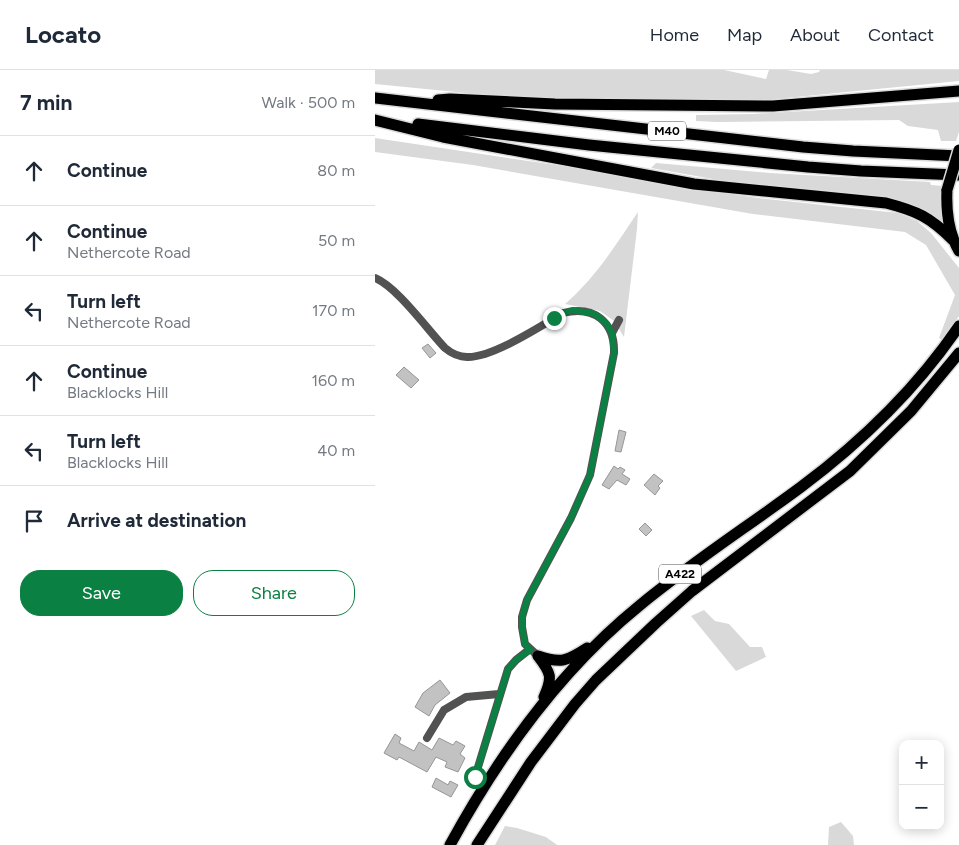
<!DOCTYPE html>
<html lang="en">
<head>
<meta charset="utf-8">
<style>
	body { margin:0; font-family:Figtree,sans-serif; background:#f2f2f3; color:#1f2937 }
	.controls { position:absolute; right:15px; bottom:15px; display:grid; overflow:hidden; border-radius:10px; box-shadow:0 2px 12px #0003 }
	.controls button { width:45px; height:45px; display:grid; place-items:center; padding:0; border:0; border-bottom:1px solid #e0e1e3; background:#fff; color:#1f2937; font:25px sans-serif }
	.stop { position:absolute; width:15px; height:15px; margin:-11px; border:4px solid #0b8043; border-radius:50%; background:#fff }
	.stop.end { background:#0b8043; border-color:#fff; box-shadow:0 1px 5px #0008 }
	.list { margin:0; padding:0; list-style:none }
	h2 { display:flex; justify-content:space-between; align-items:center; height:65px; margin:0; padding:0 20px; font-size:21px }
	h2 small { font-size:16px; font-weight:400; color:#747a83 }
	.list li { display:grid; grid-template-columns:32px 1fr auto; gap:15px; align-items:center; box-sizing:border-box; height:70px; padding:0 20px; border-top:1px solid #e0e1e3 }
	.list b { display:block; font-size:19px; white-space:nowrap }
	.list p { margin:0; font-size:16px; white-space:nowrap; color:#747a83 }
	.list em { font-size:16px; font-style:normal; color:#747a83 }
	.actions { display:flex; gap:10px; padding:15px 20px }
	.actions a { flex:1; padding:11px 0; border:1px solid #0b8043; border-radius:20px; text-align:center; font-size:18px; color:#0b8043 }
	.actions .main { background:#0b8043; color:#fff }
	.icon { flex:none; width:28px; height:28px; fill:none; stroke:currentColor; stroke-width:2; stroke-linecap:round; stroke-linejoin:round }
	.map { position:relative; flex:none; width:584px; height:775px; overflow:hidden }
	header { display:flex; align-items:center; gap:30px; box-sizing:border-box; height:70px; padding:0 25px; background:#fff; border-bottom:1px solid #e0e1e3 }
	header strong { font-size:24px }
	nav { display:flex; gap:28px; margin-inline-start:auto; font-size:18px }
	main { display:flex }
	aside { flex:1; background:#fff }
	.map>svg:first-child { display:block }
	.green { fill:#d9d9d9 }
	.building { fill:#c2c2c2; stroke:#969696 }
	.lines { fill:none; stroke-linecap:round; stroke-linejoin:round }
	.highway-casing { stroke:#dbdbdb; stroke-width:14 }
	.minor { stroke:#525252; stroke-width:8 }
	.highway { stroke:#000; stroke-width:11 }
	.highway-bridge-casing { stroke:#dbdbdb; stroke-width:14; stroke-linecap:butt }
	.highway-bridge { stroke:#000; stroke-width:11 }
	.route { stroke:#0b8043; stroke-width:6 }
	.labels { text-anchor:middle; dominant-baseline:central; stroke-width:4; stroke-linejoin:round; paint-order:stroke }
	.shield { fill:#fff; stroke:#4c4c4c; stroke-width:1 }
	.shield-label { font-size:12px; font-weight:bold; fill:#000 }
</style>
</head>
<body>
<header>
<strong>Locato</strong>
<nav><a>Home</a><a>Map</a><a>About</a><a>Contact</a></nav>
</header>
<main>
<aside>
<h2>7 min<small>Walk · 500 m</small></h2>
<ul class="list">
<li><svg class="icon" aria-label="ahead" viewBox="0 0 24 24"><path d="M12 20V5M6 11l6-6 6 6"/></svg><div><b>Continue</b></div><em>80 m</em></li>
<li><svg class="icon" aria-label="ahead" viewBox="0 0 24 24"><path d="M12 20V5M6 11l6-6 6 6"/></svg><div><b>Continue</b><p>Nethercote Road</p></div><em>50 m</em></li>
<li><svg class="icon" aria-label="left" viewBox="0 0 24 24"><path d="M17 20v-9H6M10 6l-5 5 5 5"/></svg><div><b>Turn left</b><p>Nethercote Road</p></div><em>170 m</em></li>
<li><svg class="icon" aria-label="ahead" viewBox="0 0 24 24"><path d="M12 20V5M6 11l6-6 6 6"/></svg><div><b>Continue</b><p>Blacklocks Hill</p></div><em>160 m</em></li>
<li><svg class="icon" aria-label="left" viewBox="0 0 24 24"><path d="M17 20v-9H6M10 6l-5 5 5 5"/></svg><div><b>Turn left</b><p>Blacklocks Hill</p></div><em>40 m</em></li>
<li><svg class="icon" aria-label="arrive" viewBox="0 0 24 24"><path d="M6 21V4h12l-3 4 3 4H6"/></svg><div><b>Arrive at destination</b></div></li>
</ul>
<div class="actions"><a class="main">Save</a><a>Share</a></div>
</aside>
<div class="map">
<svg width="584" height="775" viewBox="0 0 584 775">
	<rect width="100%" height="100%" fill="#fff"/>
	<path class="green" d="M0,0H349L391,9L394,0H412L436,4L444,2L445,0H584V11L390,30L286,31L132,27L0,14Z
		M584,32V62L581,71H566L563,60L533,56L524,50L342,52L321,51V45L378,44Z
		M0,68L234,103L313,118L383,128L523,143L542,151L556,163L584,198V246L568,270L564,268L580,225L551,175L530,162L378,144L98,95L0,82Z
		M281,93L395,103L555,112L556,115L568,116L570,156L549,140L535,133L372,115L276,98Z
		M263,142L262,159L249,267L239,251L225,241L190,234C221,207 240,176 263,142Z
		M329,540L340,551L354,554L375,577H387L391,587L361,601L316,546Z
		M466,752L478,766L479,775H453L454,757Z
		M130,756L142,758L171,767L182,775H120Z"/>
	<path class="building" d="M53,274L61,283L55,288L47,278Z
		M29,297L44,310L36,318L21,305Z
		M244,360L251,362L246,382L240,381Z
		M239,396L243,399L245,397L250,400L247,404L255,409L251,415L242,410L234,419L227,415Z
		M279,404L288,411L283,416L285,418L280,425L269,415Z
		M270,453L277,460L271,466L264,459Z
		M65,610L75,623L60,635L54,646L40,637L48,623Z
		M20,664L26,668L24,673L39,681L44,672L57,680L64,668L78,675L81,671L90,676L85,684L90,688L83,702L70,697L72,692L61,687L52,702L24,687L22,690L9,683Z
		M61,708L73,715L75,711L83,715L76,727L57,717Z"/>
	<g class="lines">
		<g class="highway-casing">
			<path id="highway" d="M0,28L428,77L478,81L584,86
				M63,30L75,29L180,34L398,36L584,21
				M0,50L68,67L319,114L511,133C542,141 555,147 578,170
				M43,54L214,75L433,97L486,101L584,105
				M572,120C571,141 573,162 584,181
				M163,586C186,594 192,591 212,578
				M163,586C176,603 178,607 169,627
				M75,775C124,685 184,601 264,536C316,493 372,457 426,417C486,372 542,318 584,256
				M102,775L156,692L200,634L221,610L281,553L317,521L475,401L536,341L584,283"/>
		</g>
		<path class="minor" d="M0,208C22,217 52,259 70,278C76,283 84,287 92,287C117,288 166,256 188,243C219,235 240,252 239,283L215,405L196,448L152,530L147,547V557L150,574L163,586
			M237,263L244,250
			M52,668L69,640L91,627L124,624
			M100,707L133,599L141,590L155,579"/>
		<use href="#highway" class="highway"/>
		<g class="highway-bridge-casing">
			<path id="highway-bridge" d="M572,120L584,80"/>
		</g>
		<use href="#highway-bridge" class="highway-bridge"/>
	</g>
	<g class="lines">
		<path class="route" d="M100,707L133,599L141,590L155,580L150,574L147,557V547L152,530L196,448L215,405L239,283L237,263L232,254L220,244L198,240L188,243L179,248"/>
	</g>
	<g class="labels">
		<g class="shield">
			<rect x="273" y="51.5" width="38" height="19" rx="4"/>
			<rect x="284" y="494.5" width="42" height="19" rx="4"/>
		</g>
		<g class="shield-label">
			<text x="292" y="61">M40</text>
			<text x="305" y="504">A422</text>
		</g>
	</g>
</svg>
<div class="controls">
<button>+</button>
<button>−</button>
</div>
<div class="stop" style="left:100px;top:707px"></div>
<div class="stop end" style="left:179px;top:248px"></div>
</div>
</main>
</body>
</html>
